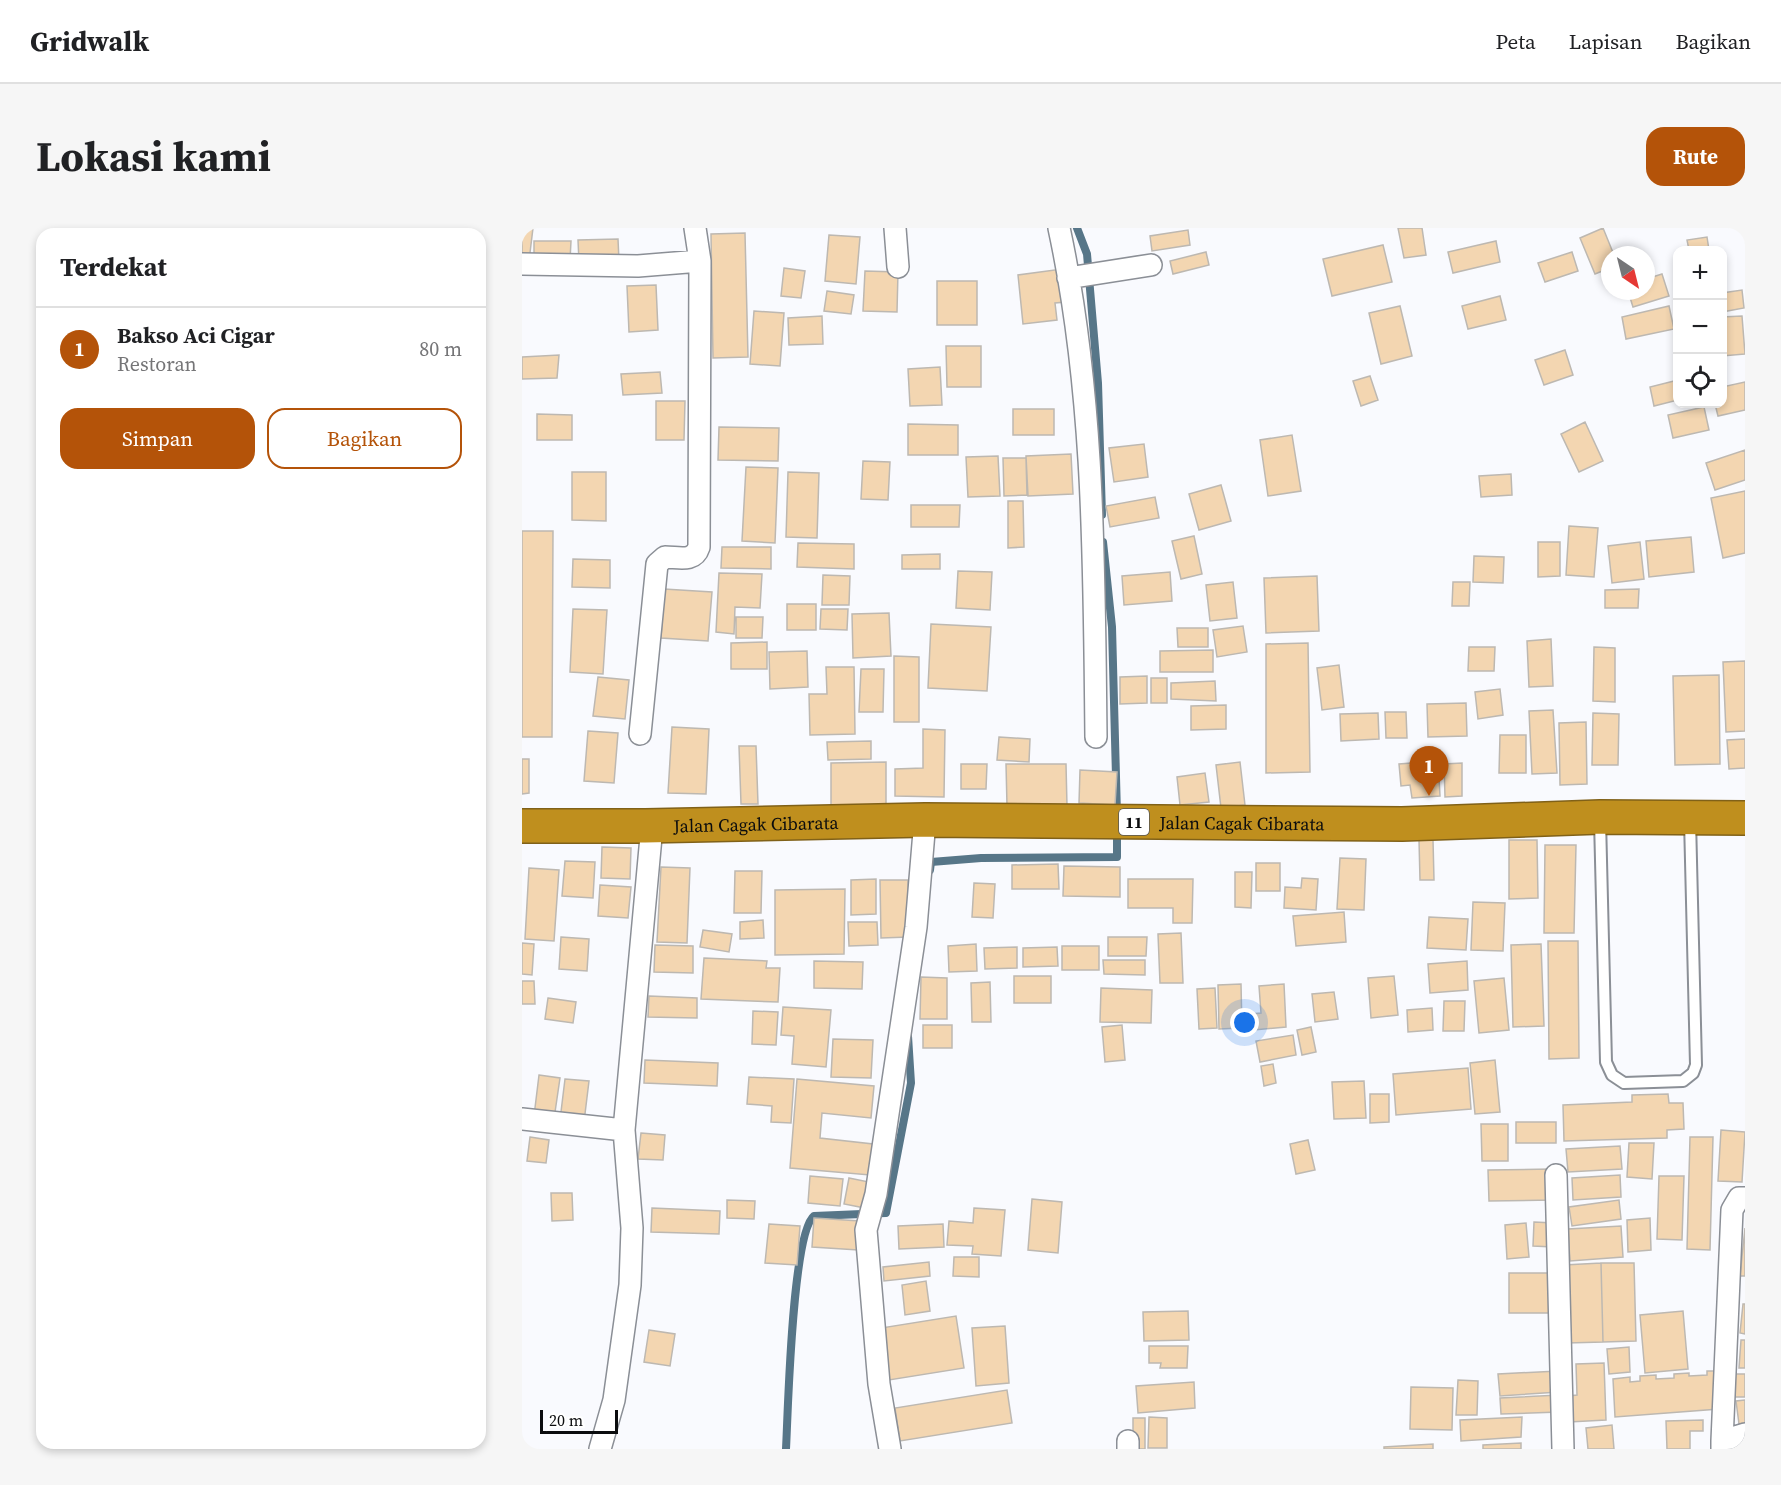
<!DOCTYPE html>
<html lang="id">
<head>
<meta charset="utf-8">
<style>
	body { margin:0; font-family:"Source Serif 4",serif; background:#f6f6f6; color:#202124 }
	.controls { position:absolute; right:18px; top:18px; display:grid; overflow:hidden; border-radius:12px; box-shadow:0 3px 9px #0003 }
	.controls button { width:54px; height:54px; display:grid; place-items:center; padding:0; border:0; border-bottom:2px solid #e0e0e0; background:#fff; color:#202124; font:30px sans-serif }
	.compass { position:absolute; left:1079px; top:18px; width:54px; height:54px; border-radius:50%; background:#fff; box-shadow:0 3px 9px #0003; rotate:145deg }
	.scale { position:absolute; left:18px; bottom:15px; width:78px; box-sizing:border-box; padding-left:6px; border:3px solid #0b0c0e; border-top:0; font-size:16px; line-height:21px; white-space:nowrap; color:#0b0c0e; -webkit-text-stroke:4px #fff; paint-order:stroke }
	.you { position:absolute; left:723px; top:795px; width:21px; height:21px; margin:-15px; border:4px solid #fff; border-radius:50%; background:#1a73e8; box-shadow:0 0 0 9px #1a73e833 }
	.badge { display:grid; place-items:center; width:39px; height:39px; border-radius:50%; background:#b45309; color:#fff; font-size:20px; font-weight:700 }
	.pin { position:absolute; translate:-50% -50px; filter:drop-shadow(0 2px 3px #0008) }
	.pin::after { content:''; position:absolute; top:32px; width:21px; height:18px; background:inherit; clip-path:polygon(0 0,100% 0,50% 100%) }
	.list { margin:0; padding:0; list-style:none }
	h2 { display:flex; justify-content:space-between; align-items:center; height:78px; margin:0; padding:0 24px; font-size:26px }
	h2 small { font-size:20px; font-weight:400; color:#757577 }
	.list li { display:grid; grid-template-columns:39px 1fr auto; gap:18px; align-items:center; box-sizing:border-box; height:84px; padding:0 24px; border-top:2px solid #e0e0e0 }
	.list b { display:block; font-size:22px; white-space:nowrap }
	.list p { margin:0; font-size:20px; white-space:nowrap; color:#757577 }
	.list em { font-size:20px; font-style:normal; color:#757577 }
	.actions { display:flex; gap:12px; padding:18px 24px }
	.actions a { flex:1; padding:14px 0; border:2px solid #b45309; border-radius:18px; text-align:center; font-size:21px; color:#b45309 }
	.actions .main { background:#b45309; color:#fff }
	.icon { flex:none; width:33px; height:33px; fill:none; stroke:currentColor; stroke-width:2; stroke-linecap:round; stroke-linejoin:round }
	.map { position:relative; flex:none; width:1223px; height:1221px; overflow:hidden; border-radius:18px }
	header { display:flex; align-items:center; gap:36px; box-sizing:border-box; height:84px; padding:0 30px; background:#fff; border-bottom:2px solid #e0e0e0 }
	header strong { font-size:28px }
	nav { display:flex; gap:33px; margin-inline-start:auto; font-size:21px }
	.intro { display:flex; align-items:center; justify-content:space-between; box-sizing:border-box; height:144px; padding:0 36px }
	h1 { margin:0; font-size:42px }
	.button { padding:15px 27px; border-radius:18px; background:#b45309; color:#fff; font-size:21px; font-weight:700 }
	main { display:flex; gap:36px; padding:0 36px }
	aside { flex:1; background:#fff; border-radius:18px; box-shadow:0 3px 9px #0003 }
	.map>svg:first-child { display:block }
	.lines { fill:none; stroke-linecap:round; stroke-linejoin:round }
	.stream { stroke:#577688; stroke-width:8 }
	.building { fill:#f3d6b1; stroke:#bdb8b1; stroke-width:1.5 }
	.lane-casing { stroke:#8b8f96; stroke-width:14 }
	.street-casing { stroke:#8b8f96; stroke-width:24 }
	.highway-casing { stroke:#806118; stroke-width:36 }
	.lane { stroke:#fff; stroke-width:10 }
	.street { stroke:#fff; stroke-width:21 }
	.highway { stroke:#bf8f1e; stroke-width:33 }
	.labels { text-anchor:middle; dominant-baseline:central; stroke-width:4.5; stroke-linejoin:round; paint-order:stroke }
	.shield { fill:#fff; stroke:#545556; stroke-width:1.5 }
	.shield-label { font-size:16px; font-weight:bold; fill:#0b0c0e }
	.street-label { font-size:18px; fill:#0b0c0e; stroke:#fff }
</style>
</head>
<body>
<header>
<strong>Gridwalk</strong>
<nav><a>Peta</a><a>Lapisan</a><a>Bagikan</a></nav>
</header>
<div class="intro"><h1>Lokasi kami</h1><a class="button">Rute</a></div>
<main>
<aside>
<h2>Terdekat<small></small></h2>
<ul class="list">
<li><span class="badge">1</span><div><b>Bakso Aci Cigar</b><p>Restoran</p></div><em>80 m</em></li>
</ul>
<div class="actions"><a class="main">Simpan</a><a>Bagikan</a></div>
</aside>
<div class="map">
<svg width="1223" height="1221" viewBox="0 0 1223 1221">
	<rect width="100%" height="100%" fill="#f9fafe"/>
	<g class="lines">
		<path class="stream" d="M555,0L565,26L576,155L580,287
			M581,314L590,399L595,586
			M408,642L409,634L459,630L595,629V601
			M264,1221C266,1184 270,1005 292,988L364,985L389,855L386,808"/>
	</g>
	<path class="building" d="M0,0H11L7,33L0,32Z
		M876,0H900L904,27L882,30Z
		M1081,0L1092,27H1088V40L1073,46L1058,10Z
		M666,2L668,17L630,23L628,8Z
		M223,5L226,129L191,130L189,6Z
		M307,7L338,9L334,56L303,53Z
		M1185,9L1187,22H1167L1165,12Z
		M96,11L97,33L57,34L56,12Z
		M12,13H49L48,32H12Z
		M974,13L978,34L931,45L926,24Z
		M861,17L870,54L810,68L801,31Z
		M684,24L687,37L651,46L648,33Z
		M1050,24L1056,43L1023,54L1016,35Z
		M262,40L283,43L279,70L259,68Z
		M540,41L544,74L533,75L535,92L501,96L496,47Z
		M343,43L376,44L375,84L341,83Z
		M1140,46L1147,68L1111,79L1106,63H1124V51Z
		M415,53H455V97H415Z
		M134,57L136,102L107,104L105,58Z
		M1220,62L1222,80L1200,84V65Z
		M305,63L332,67L329,86L302,83Z
		M978,68L984,92L946,101L940,78Z
		M878,78L890,128L859,136L847,85Z
		M1147,78L1152,101L1104,111L1100,89Z
		M232,83L262,85L258,138L228,136Z
		M300,88L301,116L267,117L266,90Z
		M1220,88L1223,126L1200,128V89Z
		M424,118H459V159H425Z
		M1043,122L1051,147L1022,157L1013,132Z
		M37,127L35,150L0,151V129Z
		M418,139L420,177L388,178L386,141Z
		M138,144L140,165L101,167L99,146Z
		M848,148L856,172L839,178L831,153Z
		M1156,152V172L1132,178L1128,159Z
		M1223,154V182L1196,188L1193,176H1200V159Z
		M134,173H163L162,212H134Z
		M1182,179L1187,202L1151,210L1146,187Z
		M491,181H532V207H491Z
		M15,186L50,187V212H15Z
		M1063,194L1081,233L1057,244L1039,206Z
		M386,196L436,197V227H386Z
		M197,199L257,200L256,233L196,232Z
		M770,207L779,263L746,268L738,212Z
		M622,216L626,249L592,254L587,220Z
		M1223,222V252L1193,262L1184,235Z
		M549,226L551,266L506,268L504,228Z
		M476,228L478,268L446,269L444,229Z
		M481,230H504L505,267L482,268Z
		M341,233L368,234L366,272L339,271Z
		M224,239L256,240L253,315L220,313Z
		M50,244H84V293L50,292Z
		M266,244L297,245L295,310L264,309Z
		M989,246L990,267L959,269L957,248Z
		M699,257L709,293L677,302L667,266Z
		M1223,263V325L1201,330L1189,270Z
		M633,269L637,290L588,299L584,278Z
		M486,273H501L502,319L486,320Z
		M389,277H438L437,299H389Z
		M1047,298L1076,300L1072,349L1044,347Z
		M0,303H31L30,509H0Z
		M672,308L680,346L659,351L650,313Z
		M1169,309L1172,344L1127,349L1124,313Z
		M1016,314H1038V348L1016,349Z
		M1118,314L1122,351L1090,355L1086,318Z
		M276,315L332,316V341L275,339Z
		M200,319H249V341L199,340Z
		M418,326V341H380V327Z
		M952,328L982,329L981,355L951,354Z
		M51,331L88,332V360L50,359Z
		M436,343L470,344L468,382L434,380Z
		M648,344L650,373L602,377L600,348Z
		M197,345L240,346L238,380L213,379L212,406L194,404Z
		M301,347L328,348L327,377H300Z
		M795,348L797,403L744,405L742,350Z
		M711,354L715,390L688,393L684,357Z
		M931,354H948L947,378H930Z
		M142,361L190,364L186,413L139,410Z
		M1117,361L1116,380H1083V362Z
		M265,376H294V402H265Z
		M51,381L85,382L81,446L48,444Z
		M299,381H326L325,402L298,401Z
		M367,385L369,428L331,430L330,386Z
		M214,389H241L240,410H214Z
		M409,396L469,399L465,463L406,460Z
		M721,398L725,424L695,429L691,402Z
		M655,400H686V419H656Z
		M1029,411L1031,458L1007,459L1005,413Z
		M245,414V441H209V415Z
		M786,415L788,544L744,545V416Z
		M947,419H973L972,443H946Z
		M1072,419L1093,420V474L1071,473Z
		M691,422V444H638V423Z
		M285,423L286,459L248,461L247,424Z
		M372,428L397,429V494H372Z
		M1223,433V503L1204,504L1201,434Z
		M817,437L822,479L800,482L795,440Z
		M304,439H332L333,506L288,507L287,466H305Z
		M339,441H362L361,484H337Z
		M1197,447L1198,536L1153,537L1151,448Z
		M625,448V475L598,476V449Z
		M76,449L107,452L103,491L71,488Z
		M629,450H645V475H629Z
		M693,453L694,473L649,471V455Z
		M978,461L981,487L956,491L953,464Z
		M944,475L945,508L906,509L905,476Z
		M704,477V501L669,502V478Z
		M1031,482L1035,545L1010,546L1007,483Z
		M863,484H884L885,510H864Z
		M856,485L857,511L819,513L818,486Z
		M1071,485L1097,486L1096,537H1070Z
		M1064,494L1065,556L1038,557L1037,495Z
		M150,499L187,501L184,566L146,565Z
		M401,501L423,502L422,569L373,568V541L401,540Z
		M66,503L96,505L92,555L62,553Z
		M978,507H1004V545H977Z
		M477,509L508,511L507,534L475,532Z
		M1223,511V540L1207,541L1205,512Z
		M349,513V531L306,532L305,514Z
		M217,518H234L236,576H219Z
		M0,531H7V565L0,566Z
		M916,533L918,568L890,570L888,557L879,558L877,536Z
		M364,534V578H309V535Z
		M718,534L723,577L699,580L694,537Z
		M940,535V568L923,569L922,536Z
		M439,536H465L464,561H439Z
		M484,536H544L545,578H485Z
		M558,542L595,544L593,577L557,575Z
		M683,545L687,574L658,577L655,549Z
		M897,612H911L912,652H898Z
		M987,612H1015L1016,670L987,671Z
		M1023,617H1054L1052,705H1022Z
		M80,619L109,620L108,651L79,650Z
		M818,630L844,631L842,682L815,681Z
		M43,633L73,634L71,670L40,668Z
		M734,635H758V663H734Z
		M536,636L537,661H490V637Z
		M542,638L598,639V669L541,668Z
		M139,639L168,640L165,715L135,714Z
		M7,640L37,642L32,713L3,711Z
		M213,643H240L239,685H212Z
		M713,644H730L729,680L713,679Z
		M780,650L796,651L794,682L762,680L763,659L779,660Z
		M354,651V686L329,687V652Z
		M606,651H671L670,695H651V680H606Z
		M358,652H386L387,709L359,710Z
		M452,655L473,656L471,690L450,689Z
		M78,657L109,659L106,690L76,688Z
		M323,661L322,726L253,727V662Z
		M951,674L983,675L981,723L949,722Z
		M822,684L824,714L774,718L771,688Z
		M907,689L946,691L944,722L905,720Z
		M241,692L242,710L218,711V694Z
		M326,694H355L356,717L327,718Z
		M181,702L210,706L207,724L178,719Z
		M659,705L661,755H638L636,706Z
		M39,709L67,711L65,743L37,741Z
		M586,709H625L624,728H586Z
		M1026,713H1056L1057,830L1027,831Z
		M0,715L12,716L10,747L0,746Z
		M454,716L455,743L427,744L426,718Z
		M1019,716L1022,798L991,799L989,717Z
		M133,717L171,718V745L132,744Z
		M540,718H577V742H540Z
		M495,719V740L463,741L462,720Z
		M535,719L536,738L501,739V720Z
		M182,730L245,733L244,740H258L256,774L179,771Z
		M581,732H623V747L582,746Z
		M292,733L341,734L340,761L292,760Z
		M945,733L946,762L908,765L906,736Z
		M492,748H529V775H492Z
		M872,748L876,787L849,790L846,750Z
		M399,749L425,750V791H398Z
		M982,750L987,802L957,805L952,753Z
		M0,753H12L13,776H0Z
		M468,754L469,794H450L449,755Z
		M719,756L720,800L697,801L696,757Z
		M762,756L764,799L732,802L729,786L739,785L737,758Z
		M579,760L630,762L629,795L578,794Z
		M693,760L695,800L677,801L675,761Z
		M812,764L816,791L793,794L790,766Z
		M127,768L175,770V790L126,789Z
		M26,770L54,774L51,795L23,791Z
		M922,773H943L942,803H921Z
		M261,779L309,782L304,839L270,836L272,808L259,807Z
		M910,780L911,802L886,804L885,782Z
		M231,783L256,784L254,817L230,816Z
		M401,797H430V820H401Z
		M600,797L603,832L583,834L580,799Z
		M789,799L794,824L780,827L775,802Z
		M771,807L774,827L738,834L734,813Z
		M311,811L351,812L349,850L309,849Z
		M123,832L196,835L195,858L122,855Z
		M973,832L978,884L953,886L948,835Z
		M751,836L754,855L742,858L739,838Z
		M946,840L949,881L874,887L871,846Z
		M17,847L38,850L32,891L12,888Z
		M227,849L272,851L269,895L249,894L250,878L225,876Z
		M43,851L67,853L62,894L38,892Z
		M275,851L352,858L349,890L300,885L298,910L351,916L348,947L268,940Z
		M842,853L844,890L812,891L810,854Z
		M848,866H867V894L848,895Z
		M1146,866L1147,875H1161L1162,901L1145,902V910L1042,913L1041,877L1110,874V867Z
		M994,894H1034V915H994Z
		M959,896H986V933H960Z
		M1199,902L1223,904L1220,954L1196,953Z
		M119,905L143,907L141,932L116,931Z
		M8,909L27,912L24,935L5,933Z
		M1168,909H1191L1188,1022L1165,1021Z
		M786,912L793,942L774,946L768,916Z
		M1107,915H1132L1130,951L1105,949Z
		M1098,918L1100,941L1046,944L1044,921Z
		M1029,941L1030,972L967,973L966,942Z
		M1098,947L1099,969L1051,972L1050,950Z
		M288,948L321,951L318,978L286,975Z
		M1137,948H1162L1160,1012L1135,1011Z
		M327,950L347,954L343,980L322,976Z
		M29,965H50L51,992L30,993Z
		M510,971L540,974L536,1025L506,1022Z
		M205,972L233,973L232,991L205,990Z
		M1097,972L1099,991L1050,998L1047,979Z
		M130,980L198,983L197,1006L129,1004Z
		M452,980L483,982L479,1028L450,1026L451,1018L425,1017L427,993L451,995Z
		M292,990L338,993L336,1022L290,1019Z
		M1128,990L1129,1022L1106,1024L1105,992Z
		M1012,994L1032,995L1031,1019L1011,1018Z
		M1004,995L1007,1029L985,1031L983,997Z
		M247,996L278,998L275,1037L243,1035Z
		M421,996L422,1019L377,1021L376,998Z
		M1099,998L1101,1029L1048,1033L1046,1001Z
		M1223,1000V1048H1218Z
		M432,1029H457V1049L431,1048Z
		M407,1034L408,1048L362,1053L361,1039Z
		M1079,1035L1081,1114L1045,1115L1042,1037Z
		M1079,1035H1112L1114,1113L1081,1114Z
		M987,1045H1033V1085H987Z
		M404,1053L408,1083L383,1087L380,1057Z
		M1221,1076H1223V1106L1218,1105Z
		M666,1083L667,1112L622,1113L621,1084Z
		M1161,1083L1166,1141L1123,1145L1118,1087Z
		M434,1088L442,1140L367,1152L359,1100Z
		M483,1098L487,1155L454,1158L450,1100Z
		M127,1102L153,1106L148,1138L122,1134Z
		M1219,1112H1223V1140H1217Z
		M627,1118H666L665,1140H638L639,1135H627Z
		M1107,1119L1108,1144L1087,1146L1085,1121Z
		M1082,1135L1084,1192L1047,1194L1046,1168L1055,1167L1054,1136Z
		M1036,1143L1037,1164L978,1168L976,1146Z
		M1185,1143H1195L1197,1181L1093,1189L1091,1151L1108,1149V1154L1118,1153V1148L1134,1147V1151L1152,1150V1146L1167,1145V1148L1185,1147Z
		M1213,1146H1223V1169H1212Z
		M936,1152L956,1153L955,1187H934Z
		M672,1154L673,1180L616,1185L614,1158Z
		M889,1159L931,1160L930,1202L888,1201Z
		M485,1162L490,1195L378,1213L373,1180Z
		M1037,1167V1184L979,1186L978,1170Z
		M1223,1172V1195L1217,1196L1214,1173Z
		M627,1189L645,1190V1220H626Z
		M1000,1189L999,1209L939,1213L938,1192Z
		M611,1190H623V1221H611Z
		M1181,1192V1203H1168V1221H1145L1144,1193Z
		M1090,1197L1092,1221H1066L1064,1200Z
		M999,1215V1221H961V1217Z
		M911,1216V1221H862V1219Z"/>
	<g class="lines">
		<g class="lane-casing">
			<path id="lane" d="M1078,592L1084,834L1090,847L1102,855L1161,853L1171,845L1174,837L1168,592"/>
		</g>
		<g class="street-casing">
			<path id="street" d="M373,0L376,39
				M537,0C573,167 572,339 574,509
				M0,36L116,38L178,33
				M546,50L629,37
				M118,506L135,336L143,329C156,329 172,335 177,319L178,33L173,0
				M0,891L102,902
				M1034,947L1041,1221
				M606,1213V1221
				M1200,1213L1210,982L1217,970H1223
				M78,1221L92,1172L108,1057L110,1000L102,902L130,598
				M368,1221L357,1156L344,1002L354,966L394,699L403,592
				M1200,1221V1213L1223,1206"/>
		</g>
		<g class="highway-casing">
			<g id="highway">
				<path id="s1" d="M0,598H123L403,592L880,596L1078,589L1223,590"/>
			</g>
		</g>
		<use href="#lane" class="lane"/>
		<use href="#street" class="street"/>
		<use href="#highway" class="highway"/>
	</g>
	<g class="labels">
		<rect class="shield" x="597" y="581" width="30" height="26" rx="4.5"/>
		<g class="shield-label">
			<text x="612" y="594">11</text>
		</g>
		<g class="street-label">
			<text stroke="none"><textPath href="#s1" startOffset="720">Jalan Cagak Cibarata</textPath></text>
			<text stroke="none"><textPath href="#s1" startOffset="234">Jalan Cagak Cibarata</textPath></text>
		</g>
	</g>
</svg>
<div class="controls">
<button>+</button>
<button>−</button>
<button><svg class="icon" aria-label="locate" viewBox="0 0 24 24"><circle cx="12" cy="12" r="6"/><path d="M12 2v4M12 18v4M2 12h4M18 12h4"/></svg></button>
</div>
<svg class="compass" viewBox="-18 -18 36 36"><path d="M0-13l5 13h-10z" fill="#e53935"/><path d="M0 13l5-13h-10z" fill="#757577"/></svg>
<div class="scale">20 m</div>
<div class="you"></div>
<div class="pin badge" style="left:907px;top:568px">1</div>
</div>
</main>
</body>
</html>
